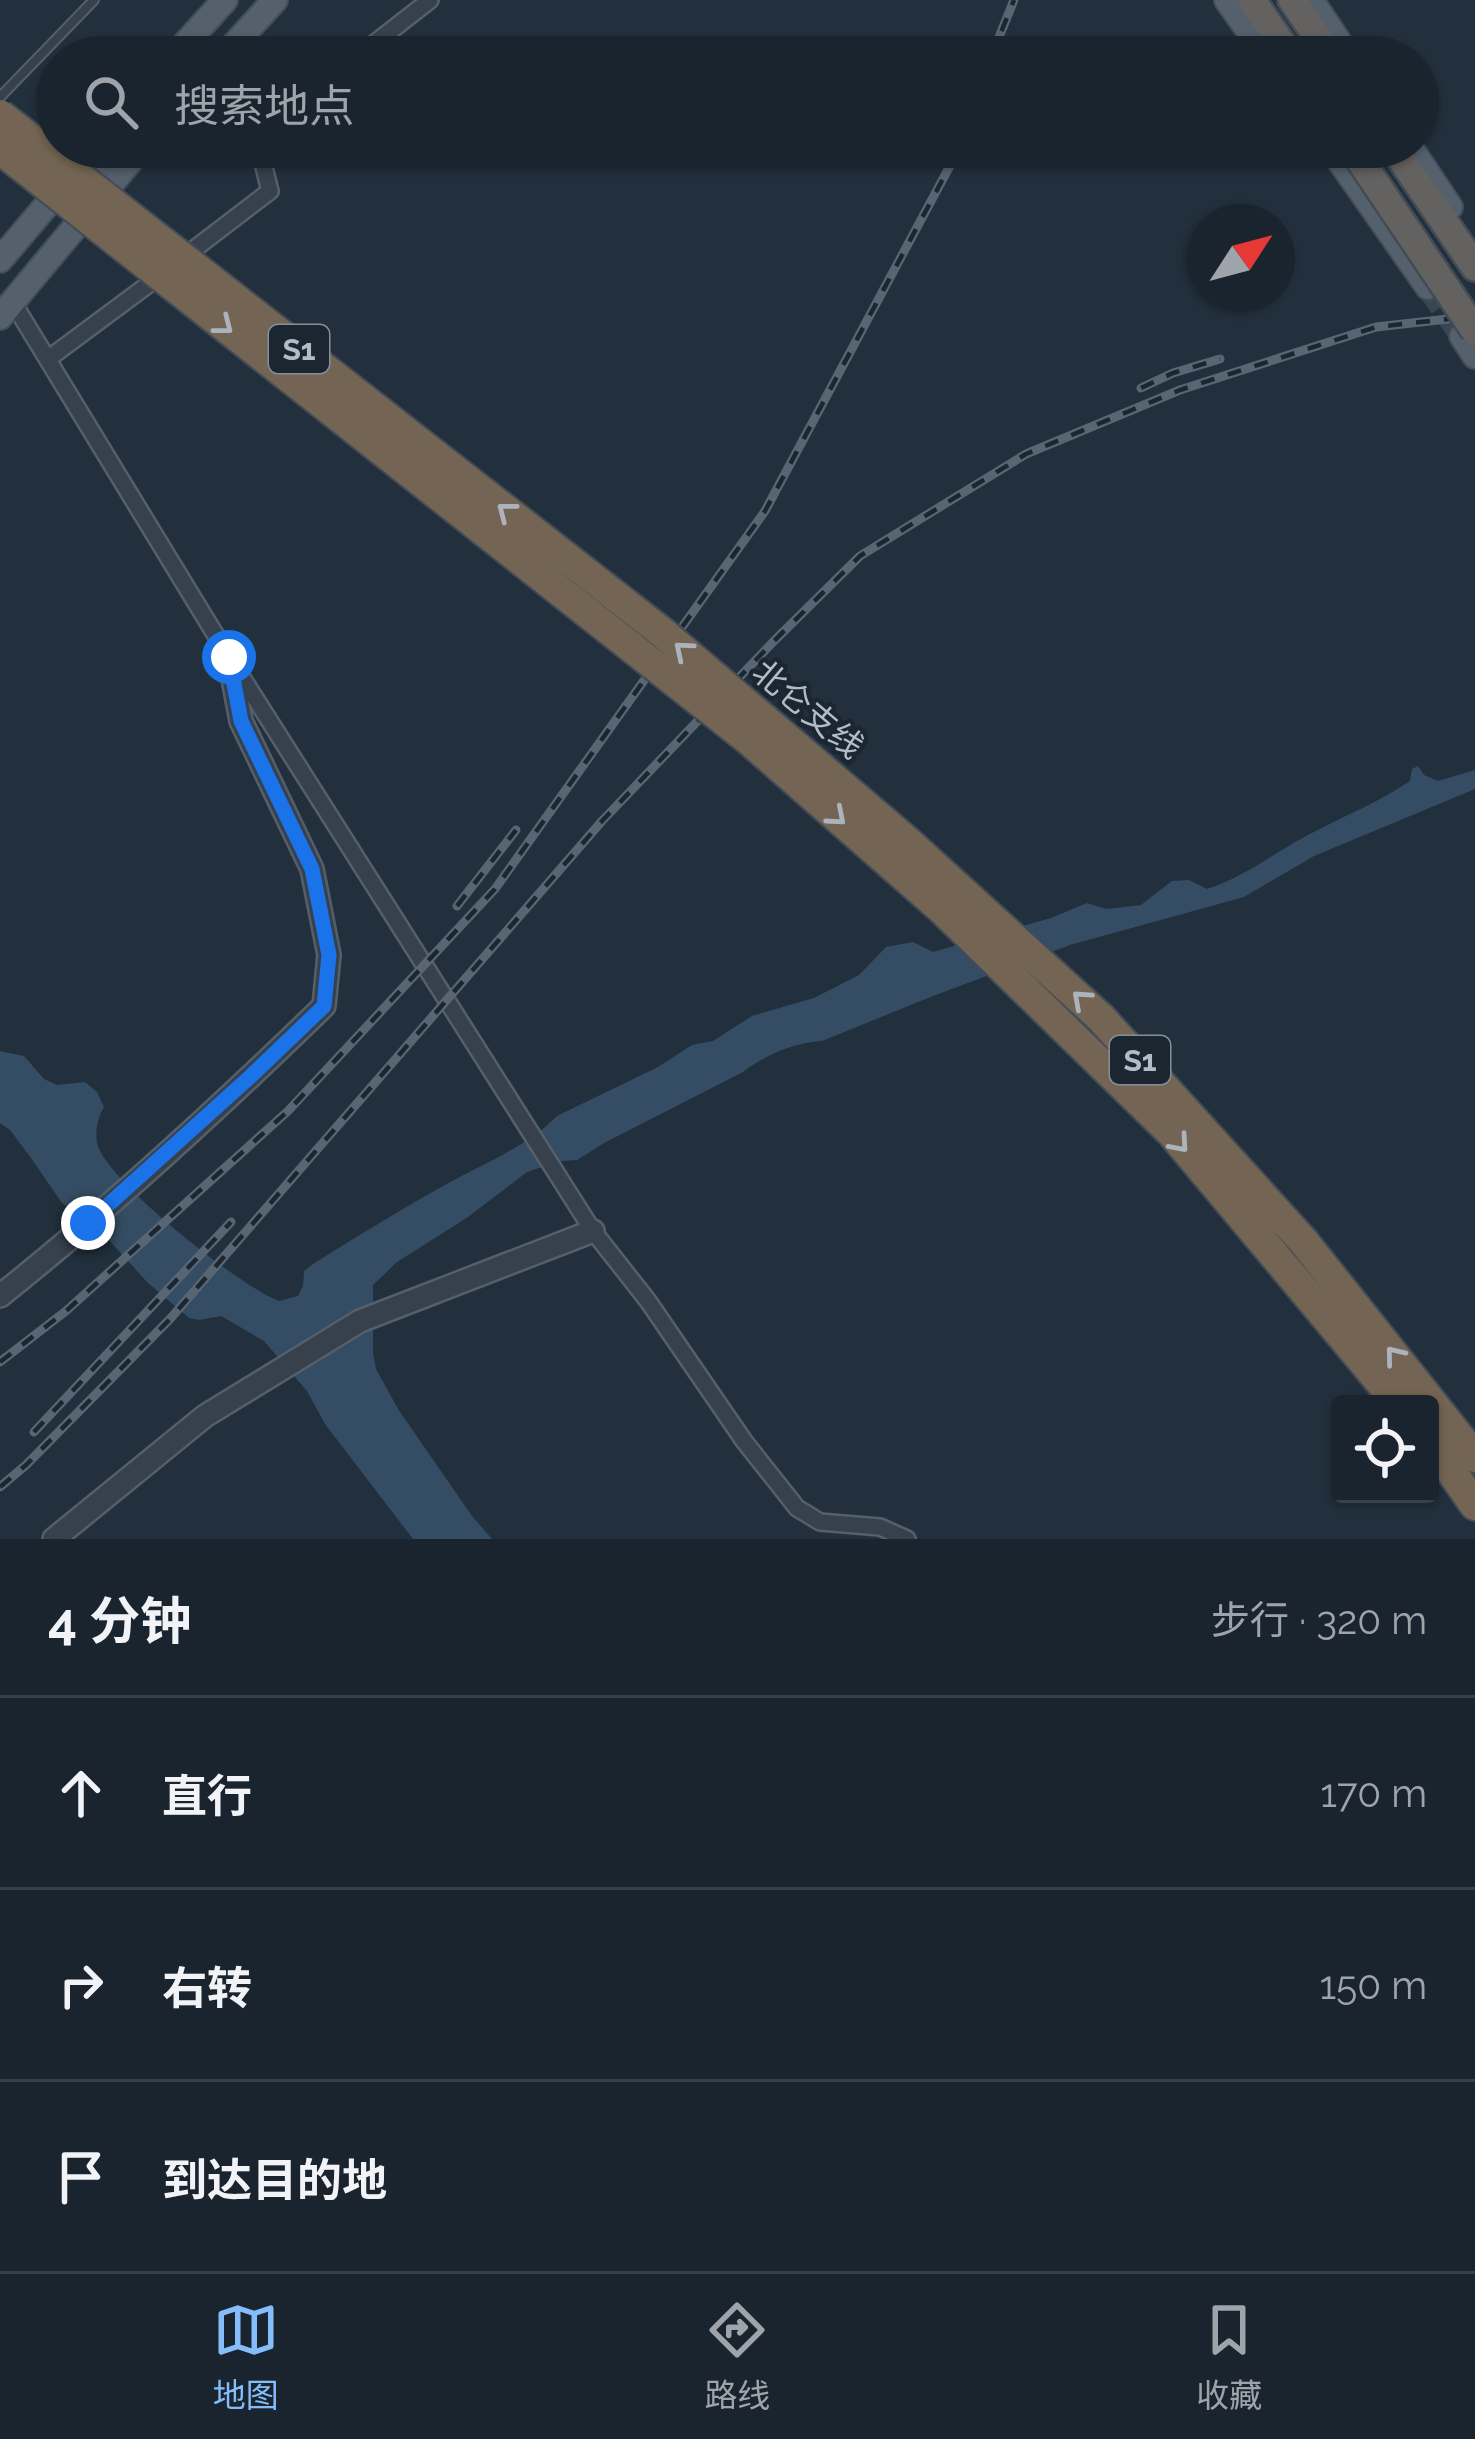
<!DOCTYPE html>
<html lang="zh">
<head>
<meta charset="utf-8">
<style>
	body { margin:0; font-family:Raleway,"Noto Sans SC",sans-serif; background:#232c36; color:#f1f3f6 }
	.controls { position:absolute; right:36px; bottom:36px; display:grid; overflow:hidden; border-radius:12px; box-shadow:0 3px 9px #0004 }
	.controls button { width:108px; height:108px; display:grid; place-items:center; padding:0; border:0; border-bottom:3px solid #38414a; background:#1a242e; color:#f1f3f6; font:60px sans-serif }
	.compass { position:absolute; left:1187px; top:204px; width:108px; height:108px; border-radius:50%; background:#1a242e; box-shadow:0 3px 9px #0004; rotate:54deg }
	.stop { position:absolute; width:36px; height:36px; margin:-27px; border:9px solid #1a73e8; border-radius:50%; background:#fff }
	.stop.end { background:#1a73e8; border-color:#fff; box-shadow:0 3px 12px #0008 }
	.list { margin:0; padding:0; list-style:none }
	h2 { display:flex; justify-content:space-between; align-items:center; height:156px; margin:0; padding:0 48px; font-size:51px }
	h2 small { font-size:39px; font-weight:400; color:#9fa4aa }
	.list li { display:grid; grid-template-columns:78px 1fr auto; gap:36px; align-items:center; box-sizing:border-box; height:192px; padding:0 48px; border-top:3px solid #38414a }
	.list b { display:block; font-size:45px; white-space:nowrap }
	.list em { font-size:39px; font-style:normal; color:#9fa4aa }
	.icon { flex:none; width:66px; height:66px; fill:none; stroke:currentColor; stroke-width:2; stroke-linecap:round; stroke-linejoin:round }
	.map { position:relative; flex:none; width:1475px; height:1539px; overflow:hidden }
	.search { position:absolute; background:#1a242e; box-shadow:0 3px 9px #0004; left:36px; right:36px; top:36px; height:132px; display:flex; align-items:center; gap:30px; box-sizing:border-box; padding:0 42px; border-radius:66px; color:#9fa4aa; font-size:45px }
	.sheet { height:732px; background:#1a242e }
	nav { display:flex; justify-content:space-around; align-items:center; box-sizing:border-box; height:168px; border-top:3px solid #38414a; background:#1a242e; font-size:33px; color:#9fa4aa }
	nav a { display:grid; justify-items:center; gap:6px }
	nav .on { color:#85bcfa }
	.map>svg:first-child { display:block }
	.water { fill:#354d64 }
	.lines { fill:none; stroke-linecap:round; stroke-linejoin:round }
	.primary-tunnel { stroke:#384552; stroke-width:24; stroke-dasharray:24 12; stroke-linecap:butt }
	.service-casing { stroke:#545f6b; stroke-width:12 }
	.minor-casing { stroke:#545f6b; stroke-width:20 }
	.tertiary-casing { stroke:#545f6b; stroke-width:26 }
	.primary-casing { stroke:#424d59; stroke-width:28 }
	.trunk-casing { stroke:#414c57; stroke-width:32 }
	.motorway-casing { stroke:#414c57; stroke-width:34 }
	.service { stroke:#36414d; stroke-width:8 }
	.minor { stroke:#36414d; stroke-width:15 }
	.tertiary { stroke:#36414d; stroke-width:21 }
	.primary { stroke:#54616d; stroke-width:24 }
	.trunk { stroke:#646260; stroke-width:27 }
	.motorway { stroke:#736453; stroke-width:30 }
	.rail-casing { stroke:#586674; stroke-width:9 }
	.rail { stroke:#1b2631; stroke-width:4.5; stroke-dasharray:14; stroke-linecap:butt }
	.trunk-bridge-casing { stroke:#414c57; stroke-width:32; stroke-linecap:butt }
	.motorway-bridge-casing { stroke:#414c57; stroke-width:34; stroke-linecap:butt }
	.trunk-bridge { stroke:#646260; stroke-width:27 }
	.motorway-bridge { stroke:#736453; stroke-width:30 }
	.oneway { stroke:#acb3bc }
	.route { stroke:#1a73e8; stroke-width:15 }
	.labels { text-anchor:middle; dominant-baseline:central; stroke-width:9; stroke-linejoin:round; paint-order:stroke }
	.shield { fill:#1b2631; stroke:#858f9b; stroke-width:3 }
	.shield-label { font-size:30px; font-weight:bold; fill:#b2bcc8 }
	.street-label { font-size:33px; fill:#b2bcc8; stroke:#1b2631 }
</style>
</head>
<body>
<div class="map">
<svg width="1475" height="1539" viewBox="0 0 1475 1539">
	<rect width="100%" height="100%" fill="#22303d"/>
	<path class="water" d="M1418,766L1424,775L1438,781L1475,770V789L1314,856L1244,897L1070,945L933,996L822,1041C793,1043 765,1055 743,1072L606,1142L577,1160L560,1161L527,1172L468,1217L397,1262L373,1285V1353L376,1369L398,1409L472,1516L492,1539H413L325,1424L307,1391L264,1341L221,1316L199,1320L189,1318L147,1282L107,1238L62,1203L31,1158L10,1130L0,1123V1051L24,1056L44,1079L57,1085L85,1082L97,1092L104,1107C98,1116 95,1131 97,1143C105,1180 242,1288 279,1301L298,1296L303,1286L304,1271L313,1264C359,1235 405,1207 452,1181C487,1162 529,1145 557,1116L658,1067L692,1045L713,1041L752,1016L814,998L859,975L886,947L913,942L933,952L1051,918L1087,903L1106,909L1141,905L1172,881L1189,880L1207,889C1244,877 1274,853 1308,835C1343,816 1378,803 1410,781L1412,769Z"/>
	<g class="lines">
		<path class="primary-tunnel" d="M1428,287L1462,336"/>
		<g class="service-casing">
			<path id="service" d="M0,97L94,0"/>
		</g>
		<g class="minor-casing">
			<path id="minor" d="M357,57L430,0
				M180,260L270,191L259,147
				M12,301L229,657L593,1231L648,1301L744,1441L797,1508L820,1522L880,1527L907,1539
				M48,359L161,275"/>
		</g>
		<g class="tertiary-casing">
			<path id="tertiary" d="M0,1296C113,1206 220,1107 324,1006L329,955L312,869L241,721L229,657
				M54,1539L205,1416L360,1321L593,1231"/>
		</g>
		<g class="primary-casing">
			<path id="primary" d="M1227,0L1267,57
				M1311,0L1349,57
				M173,57L225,0
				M223,57L275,0
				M1330,147L1428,287
				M1410,147L1450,207
				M90,184L120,147
				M0,260L96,147
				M0,317L142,147
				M1462,336L1475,356"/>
		</g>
		<g class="trunk-casing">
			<path id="trunk" d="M1252,0L1291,57
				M1292,0L1331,57
				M1393,147L1475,267"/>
		</g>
		<g class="motorway-casing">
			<path id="motorway" d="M765,720L909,843L1101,1018L1304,1242L1475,1457
				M749,740L943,910L1172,1133L1399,1404
				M1430,1441L1475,1505"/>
		</g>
		<use href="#service" class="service"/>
		<use href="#minor" class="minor"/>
		<use href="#tertiary" class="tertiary"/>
		<use href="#primary" class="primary"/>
		<use href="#trunk" class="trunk"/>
		<use href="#motorway" class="motorway"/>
		<g class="rail-casing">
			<path id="rail" d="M991,57L1014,0
				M1141,388L1173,373L1220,359
				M457,906L516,830
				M0,1362L66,1311L288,1111L495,889L765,511L960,147
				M34,1432L231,1222
				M0,1487L26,1465L170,1319L602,821L774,641L860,556L1026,454L1180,390L1376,327L1475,316"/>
		</g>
		<use href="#rail" class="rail"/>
		<g class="trunk-bridge-casing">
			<path id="trunk-bridge" d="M1351,147L1475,331"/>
		</g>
		<g class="motorway-bridge-casing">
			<path id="motorway-bridge" d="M0,115L663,633L765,720
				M0,149L749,740"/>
		</g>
		<use href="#trunk-bridge" class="trunk-bridge"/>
		<use href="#motorway-bridge" class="motorway-bridge"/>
	</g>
	<defs><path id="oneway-chevron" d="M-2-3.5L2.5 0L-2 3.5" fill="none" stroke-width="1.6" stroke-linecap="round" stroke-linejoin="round" transform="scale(3)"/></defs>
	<g class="oneway">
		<use href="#oneway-chevron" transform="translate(224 326) rotate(38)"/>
		<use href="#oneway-chevron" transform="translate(506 511) rotate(-142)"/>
		<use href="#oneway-chevron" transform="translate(683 650) rotate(-140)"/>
		<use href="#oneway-chevron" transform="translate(837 817) rotate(41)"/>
		<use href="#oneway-chevron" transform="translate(1081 999) rotate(-138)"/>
		<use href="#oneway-chevron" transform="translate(1180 1144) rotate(49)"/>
		<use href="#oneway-chevron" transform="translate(1394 1355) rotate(-129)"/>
	</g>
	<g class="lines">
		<path class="route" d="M88,1223L251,1076L324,1006L329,955L312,869L241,721L229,657"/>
	</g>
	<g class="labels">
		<g class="shield">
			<rect x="269" y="325" width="60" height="48" rx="9"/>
			<rect x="1110" y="1036" width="60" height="48" rx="9"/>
		</g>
		<g class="shield-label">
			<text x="299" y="349">S1</text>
			<text x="1140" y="1060">S1</text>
		</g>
		<g class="street-label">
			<text transform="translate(808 709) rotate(40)">北仑支线</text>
		</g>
	</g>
</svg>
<div class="controls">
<button><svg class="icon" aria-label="locate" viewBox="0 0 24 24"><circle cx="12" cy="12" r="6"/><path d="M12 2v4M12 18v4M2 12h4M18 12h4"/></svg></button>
</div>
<svg class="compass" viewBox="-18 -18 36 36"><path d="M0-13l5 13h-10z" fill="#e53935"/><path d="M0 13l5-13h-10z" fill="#9fa4aa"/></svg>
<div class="stop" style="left:229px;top:657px"></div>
<div class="stop end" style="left:88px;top:1223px"></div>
<div class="search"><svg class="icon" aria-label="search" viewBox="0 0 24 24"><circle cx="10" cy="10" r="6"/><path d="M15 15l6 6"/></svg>搜索地点</div>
</div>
<section class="sheet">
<h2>4 分钟<small>步行 · 320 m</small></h2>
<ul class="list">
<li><svg class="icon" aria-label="ahead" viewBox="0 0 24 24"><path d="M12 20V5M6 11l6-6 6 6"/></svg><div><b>直行</b></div><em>170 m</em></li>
<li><svg class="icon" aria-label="right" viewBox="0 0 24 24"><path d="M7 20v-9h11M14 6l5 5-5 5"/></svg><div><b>右转</b></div><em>150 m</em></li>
<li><svg class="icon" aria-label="arrive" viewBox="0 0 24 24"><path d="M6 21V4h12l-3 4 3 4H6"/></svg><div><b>到达目的地</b></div></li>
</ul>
</section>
<nav>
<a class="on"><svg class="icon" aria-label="map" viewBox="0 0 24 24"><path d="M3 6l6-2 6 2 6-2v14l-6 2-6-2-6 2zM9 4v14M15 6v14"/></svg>地图</a>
<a><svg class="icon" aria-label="directions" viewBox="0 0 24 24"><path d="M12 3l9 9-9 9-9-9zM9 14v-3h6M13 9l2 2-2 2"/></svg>路线</a>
<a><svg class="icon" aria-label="saved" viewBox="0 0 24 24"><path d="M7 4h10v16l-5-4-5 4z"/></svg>收藏</a>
</nav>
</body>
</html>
